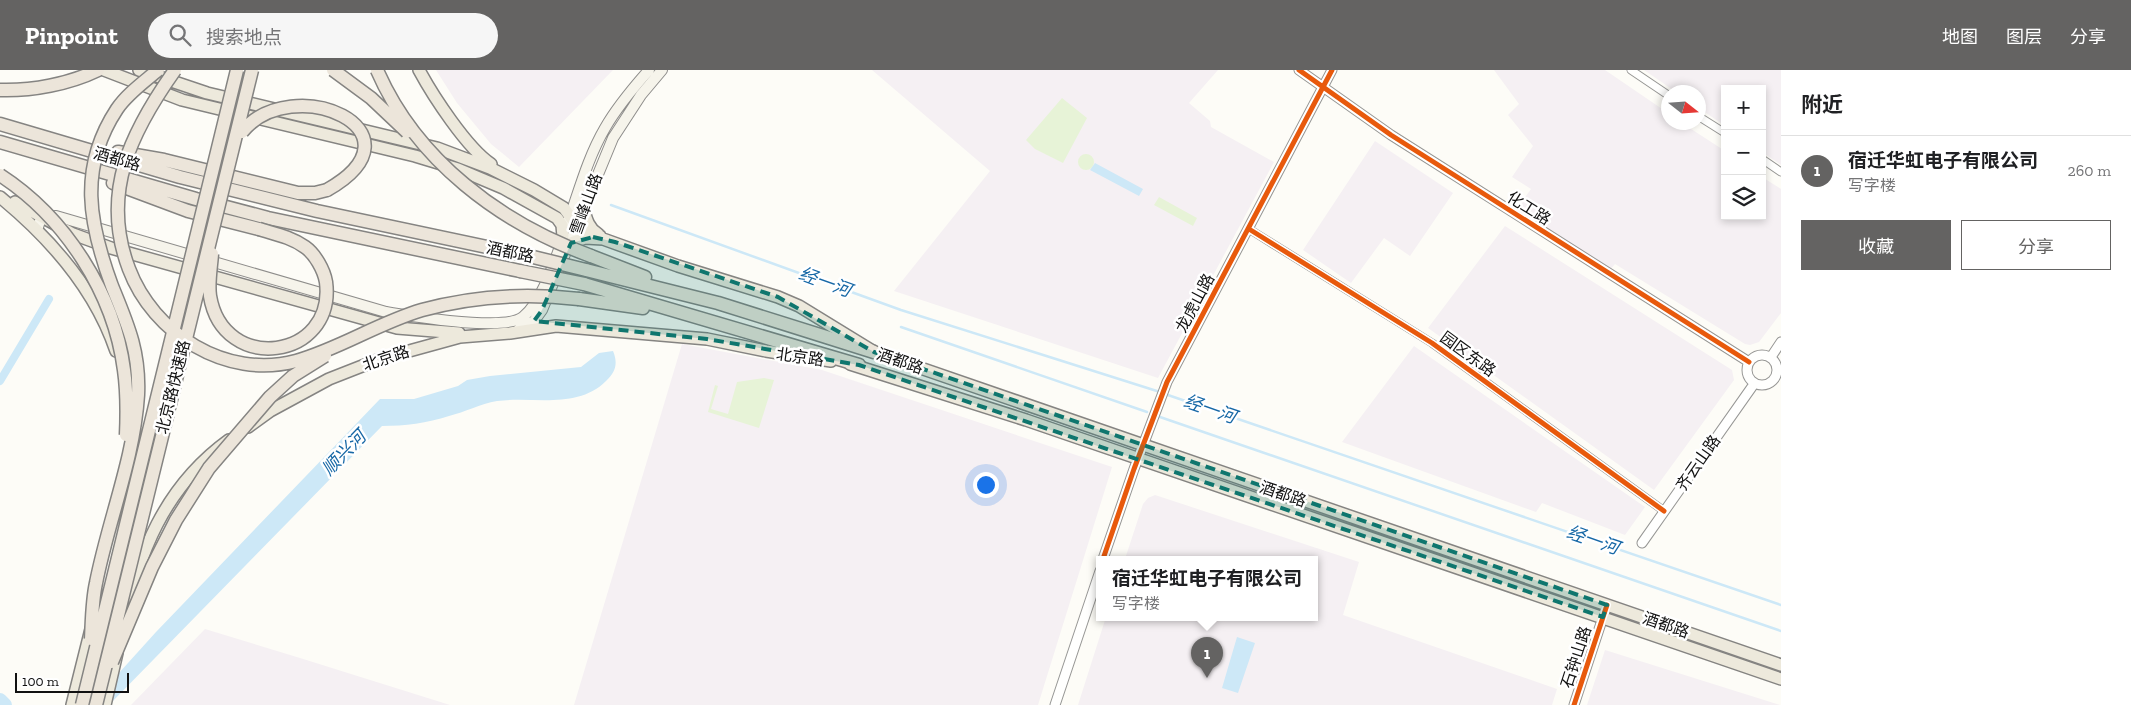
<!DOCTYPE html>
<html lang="zh">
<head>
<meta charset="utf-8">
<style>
	body { margin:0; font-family:"Zilla Slab","Noto Sans SC",serif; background:#f6f6f6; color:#202124 }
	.controls { position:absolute; right:15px; top:15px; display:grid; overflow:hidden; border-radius:0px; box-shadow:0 2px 8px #0003 }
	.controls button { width:45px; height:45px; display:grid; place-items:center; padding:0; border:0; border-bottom:1px solid #e0e0e0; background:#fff; color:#202124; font:25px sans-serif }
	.compass { position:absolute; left:1661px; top:15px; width:45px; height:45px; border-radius:50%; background:#fff; box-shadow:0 2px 8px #0003; rotate:107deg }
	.scale { position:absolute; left:15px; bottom:12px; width:114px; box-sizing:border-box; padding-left:5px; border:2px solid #111; border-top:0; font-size:14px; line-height:18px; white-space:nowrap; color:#111; -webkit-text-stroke:4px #fff; paint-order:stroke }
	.you { position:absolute; left:985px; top:414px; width:18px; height:18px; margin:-12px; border:4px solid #fff; border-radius:50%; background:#1a73e8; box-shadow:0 0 0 8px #1a73e833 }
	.badge { display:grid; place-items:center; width:32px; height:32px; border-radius:50%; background:#646362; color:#fff; font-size:16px; font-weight:700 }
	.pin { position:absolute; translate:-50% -41px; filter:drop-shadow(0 1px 2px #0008) }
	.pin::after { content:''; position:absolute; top:26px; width:18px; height:15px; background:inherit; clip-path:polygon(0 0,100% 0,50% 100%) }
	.popup { position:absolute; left:1096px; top:486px; width:222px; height:65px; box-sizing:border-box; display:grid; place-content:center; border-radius:0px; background:#fff; filter:drop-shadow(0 1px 4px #0005); font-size:16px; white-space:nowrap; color:#757577 }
	.popup b { font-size:19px; color:#202124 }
	.popup::after { content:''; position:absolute; left:50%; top:100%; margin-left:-10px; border:10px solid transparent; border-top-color:#fff }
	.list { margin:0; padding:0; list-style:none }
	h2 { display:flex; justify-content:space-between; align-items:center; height:65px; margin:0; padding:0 20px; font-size:21px }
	h2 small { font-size:16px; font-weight:400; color:#757577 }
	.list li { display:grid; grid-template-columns:32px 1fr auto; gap:15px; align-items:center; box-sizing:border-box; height:70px; padding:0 20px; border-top:1px solid #e0e0e0 }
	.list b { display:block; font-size:19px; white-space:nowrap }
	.list p { margin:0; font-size:16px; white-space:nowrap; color:#757577 }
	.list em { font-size:16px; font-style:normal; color:#757577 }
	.actions { display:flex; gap:10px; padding:15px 20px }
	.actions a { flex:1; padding:11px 0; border:1px solid #646362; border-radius:0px; text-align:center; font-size:18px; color:#646362 }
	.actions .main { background:#646362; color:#fff }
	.icon { flex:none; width:28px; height:28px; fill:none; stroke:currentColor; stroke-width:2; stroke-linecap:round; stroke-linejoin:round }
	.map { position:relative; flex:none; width:1781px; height:635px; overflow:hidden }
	header { display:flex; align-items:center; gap:30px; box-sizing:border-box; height:70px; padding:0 25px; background:#646362; color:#fff }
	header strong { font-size:24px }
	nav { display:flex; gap:28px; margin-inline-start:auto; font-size:18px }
	.search { width:350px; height:45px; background:#f6f6f6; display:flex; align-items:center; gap:12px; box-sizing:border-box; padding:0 18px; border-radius:28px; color:#757577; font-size:19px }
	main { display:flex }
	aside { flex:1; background:#fff }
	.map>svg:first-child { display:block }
	.industrial { fill:#f5f0f3 }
	.green { fill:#e7f3d7 }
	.water { fill:#cde8f7 }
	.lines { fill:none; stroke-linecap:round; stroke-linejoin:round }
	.stream { stroke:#cde8f7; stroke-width:2.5 }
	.canal { stroke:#cde8f7; stroke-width:8 }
	.river { stroke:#cde8f7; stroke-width:14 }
	.minor-casing { stroke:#979795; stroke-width:9 }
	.tertiary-casing { stroke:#979795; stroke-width:11 }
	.secondary-casing { stroke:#8e8d8b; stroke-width:12 }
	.primary-casing { stroke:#858482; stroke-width:14 }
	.trunk-casing { stroke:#858482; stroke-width:15 }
	.minor { stroke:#fffffe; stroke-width:7 }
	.tertiary { stroke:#fffffe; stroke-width:9 }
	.secondary { stroke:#f6f4eb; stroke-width:10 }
	.primary { stroke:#ede9dc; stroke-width:11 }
	.trunk { stroke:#ece5da; stroke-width:12 }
	.trunk-bridge-casing { stroke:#858482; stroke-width:15; stroke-linecap:butt }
	.trunk-bridge { stroke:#ece5da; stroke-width:12 }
	.cycleway-casing { stroke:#fff; stroke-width:8 }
	.cycleway { stroke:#e8590c; stroke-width:5 }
	.marked { fill:#0f766e; fill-opacity:0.2; stroke:#0f766e; stroke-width:4; stroke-dasharray:10 6; stroke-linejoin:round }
	.labels { text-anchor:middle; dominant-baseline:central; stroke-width:5; stroke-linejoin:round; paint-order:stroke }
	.street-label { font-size:16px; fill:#111; stroke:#fff }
	.water-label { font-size:18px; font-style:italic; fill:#1768a6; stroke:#fff }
</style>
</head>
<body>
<header>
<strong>Pinpoint</strong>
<div class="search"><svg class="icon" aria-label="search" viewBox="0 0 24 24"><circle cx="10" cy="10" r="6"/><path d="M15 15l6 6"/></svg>搜索地点</div>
<nav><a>地图</a><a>图层</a><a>分享</a></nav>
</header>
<main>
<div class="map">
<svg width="1781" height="635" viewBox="0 0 1781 635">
	<rect width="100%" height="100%" fill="#fdfcf7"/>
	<path class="industrial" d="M436,0H613L519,97L491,74L457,33Z
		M872,0H1218L1189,33L1210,51L1211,57L1274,92L1158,308L894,221L990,101Z
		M1494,0H1605L1668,43V52L1682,53L1725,81V146H1762V107L1781,119V243L1759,272L1750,275L1745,274L1615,194L1610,200L1516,140L1531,119L1512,107L1533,76L1508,45L1519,34Z
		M1644,0H1781V95L1762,82V19H1725V56L1699,38L1698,22H1676Z
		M1375,71L1453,123L1410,186L1384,168L1351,213L1303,180Z
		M1505,156L1732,300L1734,310L1654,420L1428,258Z
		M682,274L822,300L1112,397L1038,635H574Z
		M1414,276L1645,437L1625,465L1542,433L1536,442L1342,372Z
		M1155,425L1359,492L1343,545L1557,619L1552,635H1078L1106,547H1314V489H1125L1143,434L1148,428Z
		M205,559L300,588L450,635H131Z
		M1605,580L1780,635H1587Z"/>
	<path class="green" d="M1062,28L1087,48L1063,93L1035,79L1026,70Z
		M1078 92a8 8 0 1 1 16 0a8 8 0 1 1-16 0Z
		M1159,127L1197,148L1193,156L1154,135Z
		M764,308L774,310L759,358L708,342L715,315L718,316L711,339L728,344L737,312Z"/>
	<path class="water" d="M1095,93L1143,119L1139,126L1090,100Z
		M613,281C618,293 616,302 606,311C577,340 533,326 497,331C480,334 465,342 449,346C427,353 405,356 382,356L109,635H90L156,562L380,329H414L458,316L467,310L490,306L581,297L599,283Z
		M1237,567L1255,573L1238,623L1222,618Z"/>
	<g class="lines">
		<path class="stream" d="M611,135L901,240L1160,322
			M901,257L1147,342
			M1165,324L1781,535
			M1160,347L1781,561"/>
		<path class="canal" d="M0,311L49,229"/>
		<path class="river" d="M0,630L5,635"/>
		<g class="minor-casing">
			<path id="minor" d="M1631,0L1668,25
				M1698,46L1725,63
				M1762,89L1781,102
				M1249,159L1432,273L1664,441"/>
		</g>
		<g class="tertiary-casing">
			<path id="tertiary" d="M1299,0L1391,65L1749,292
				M1747 300a15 15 0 1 1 30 0a15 15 0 1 1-30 0Z
				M1771,287L1781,272
				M1642,473L1754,314
				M1103,489L1134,399L1167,312L1332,0
				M1055,635L1100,501
				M1574,635L1607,535"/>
		</g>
		<g class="secondary-casing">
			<path id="secondary" d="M568,152C579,121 588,87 605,58C617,37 633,18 649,0
				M37,160L41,148L56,146L386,242C412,246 504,262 523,247C542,232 555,190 563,168
				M518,260L534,251L542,240L613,68L641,25L662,0"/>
		</g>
		<g class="primary-casing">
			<path id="primary" d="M104,0L182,30L415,86L458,99L503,118L557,148L562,155L563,167
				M139,0L207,23L437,78L490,98L534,120L564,138L577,156L600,166
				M419,0C433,26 467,78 491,94
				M0,127C50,168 95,219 116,281
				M15,132L73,164L111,178L397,258L459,263
				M583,137C586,148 588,158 598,164
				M571,173L585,168L603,169L678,196L778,227L799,236L874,282L1781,595
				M850,294L1026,350L1781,609
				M248,357L270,341L329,309L380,289L460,267L510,263L556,256L707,269L766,281L831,291
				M122,560C138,484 164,417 229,370
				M72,635L91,559
				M105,635L117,583"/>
		</g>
		<g class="trunk-casing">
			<path id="trunk" d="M0,20C32,21 69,14 98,0
				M0,54L180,107L317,141L525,185
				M0,72L196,129L268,148L520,201
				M118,82L164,90L298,123H315L327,120
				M113,113L188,141L259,159
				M591,186L645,207
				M586,200L718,233L874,282
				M584,214L859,295
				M579,229L643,238"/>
		</g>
		<use href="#minor" class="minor"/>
		<use href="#tertiary" class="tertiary"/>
		<use href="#secondary" class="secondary"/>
		<use href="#primary" class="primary"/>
		<use href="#trunk" class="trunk"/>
		<g class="trunk-bridge-casing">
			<path id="trunk-bridge" d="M175,0C131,62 100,123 129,199C153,263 226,310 296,291C339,279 378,253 422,240C473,226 526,223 579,229
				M333,0L371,28L407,62
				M377,0C416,90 500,153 591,186
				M242,62C292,0 431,61 327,120
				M0,105C65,147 114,223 124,300C127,321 127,343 126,365
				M212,184C211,198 208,213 210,226C223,305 336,290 326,212C324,200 315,184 305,177C291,167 275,164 259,159
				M525,185L586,200
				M520,201L584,214
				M91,569C92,551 92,531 96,513C108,451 134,389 138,325C140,282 128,255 112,216C89,154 78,98 117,39C127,24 144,12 158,0
				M112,592L152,497L176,450L209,398L270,327L293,306L325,286
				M82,635L237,0
				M96,635L252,0"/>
		</g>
		<use href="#trunk-bridge" class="trunk-bridge"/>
		<g class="cycleway-casing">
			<path id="cycleway" d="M1299,0L1391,65L1749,292
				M1249,159L1432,273L1664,441
				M1103,489L1134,399L1167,312L1332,0
				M1574,635L1607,535"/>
		</g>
		<use href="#cycleway" class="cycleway"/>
	</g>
	<path class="marked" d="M593,167L615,172L778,227L874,282L1607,535L1603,547L859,295L707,269L534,251L542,240L571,173Z"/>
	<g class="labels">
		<g class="street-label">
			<text transform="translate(117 89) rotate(16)">酒都路</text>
			<text transform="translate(586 134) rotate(-70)">雪峰山路</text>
			<text transform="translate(1529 138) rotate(32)">化工路</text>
			<text transform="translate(510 182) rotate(12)">酒都路</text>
			<text transform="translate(1195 233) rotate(-62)">龙虎山路</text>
			<text transform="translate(1468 284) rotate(36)">园区东路</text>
			<text transform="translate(800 287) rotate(8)">北京路</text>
			<text transform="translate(386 288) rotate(-18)">北京路</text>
			<text transform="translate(900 291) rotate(19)">酒都路</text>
			<text transform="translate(173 317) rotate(-76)">北京路快速路</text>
			<text transform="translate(1698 393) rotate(-55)">齐云山路</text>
			<text transform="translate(1283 424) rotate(19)">酒都路</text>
			<text transform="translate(1666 555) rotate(19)">酒都路</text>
			<text transform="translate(1576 587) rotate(-72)">石钟山路</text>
		</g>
		<g class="water-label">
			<text transform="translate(825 212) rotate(20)">经一河</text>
			<text transform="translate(1210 339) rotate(19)">经一河</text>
			<text transform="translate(344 383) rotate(-46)">顺兴河</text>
			<text transform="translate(1593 470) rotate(19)">经一河</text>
		</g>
	</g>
</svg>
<div class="controls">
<button>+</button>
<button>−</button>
<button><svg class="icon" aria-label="layers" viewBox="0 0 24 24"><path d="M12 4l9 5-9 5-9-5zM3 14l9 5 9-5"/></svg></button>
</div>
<svg class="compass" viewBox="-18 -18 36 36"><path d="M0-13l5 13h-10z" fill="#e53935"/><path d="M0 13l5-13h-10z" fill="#757577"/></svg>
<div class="scale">100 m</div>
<div class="you"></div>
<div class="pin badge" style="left:1207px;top:608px">1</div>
<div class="popup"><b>宿迁华虹电子有限公司</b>写字楼</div>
</div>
<aside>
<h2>附近<small></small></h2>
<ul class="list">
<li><span class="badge">1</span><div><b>宿迁华虹电子有限公司</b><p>写字楼</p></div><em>260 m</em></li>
</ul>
<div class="actions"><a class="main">收藏</a><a>分享</a></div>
</aside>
</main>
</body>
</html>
